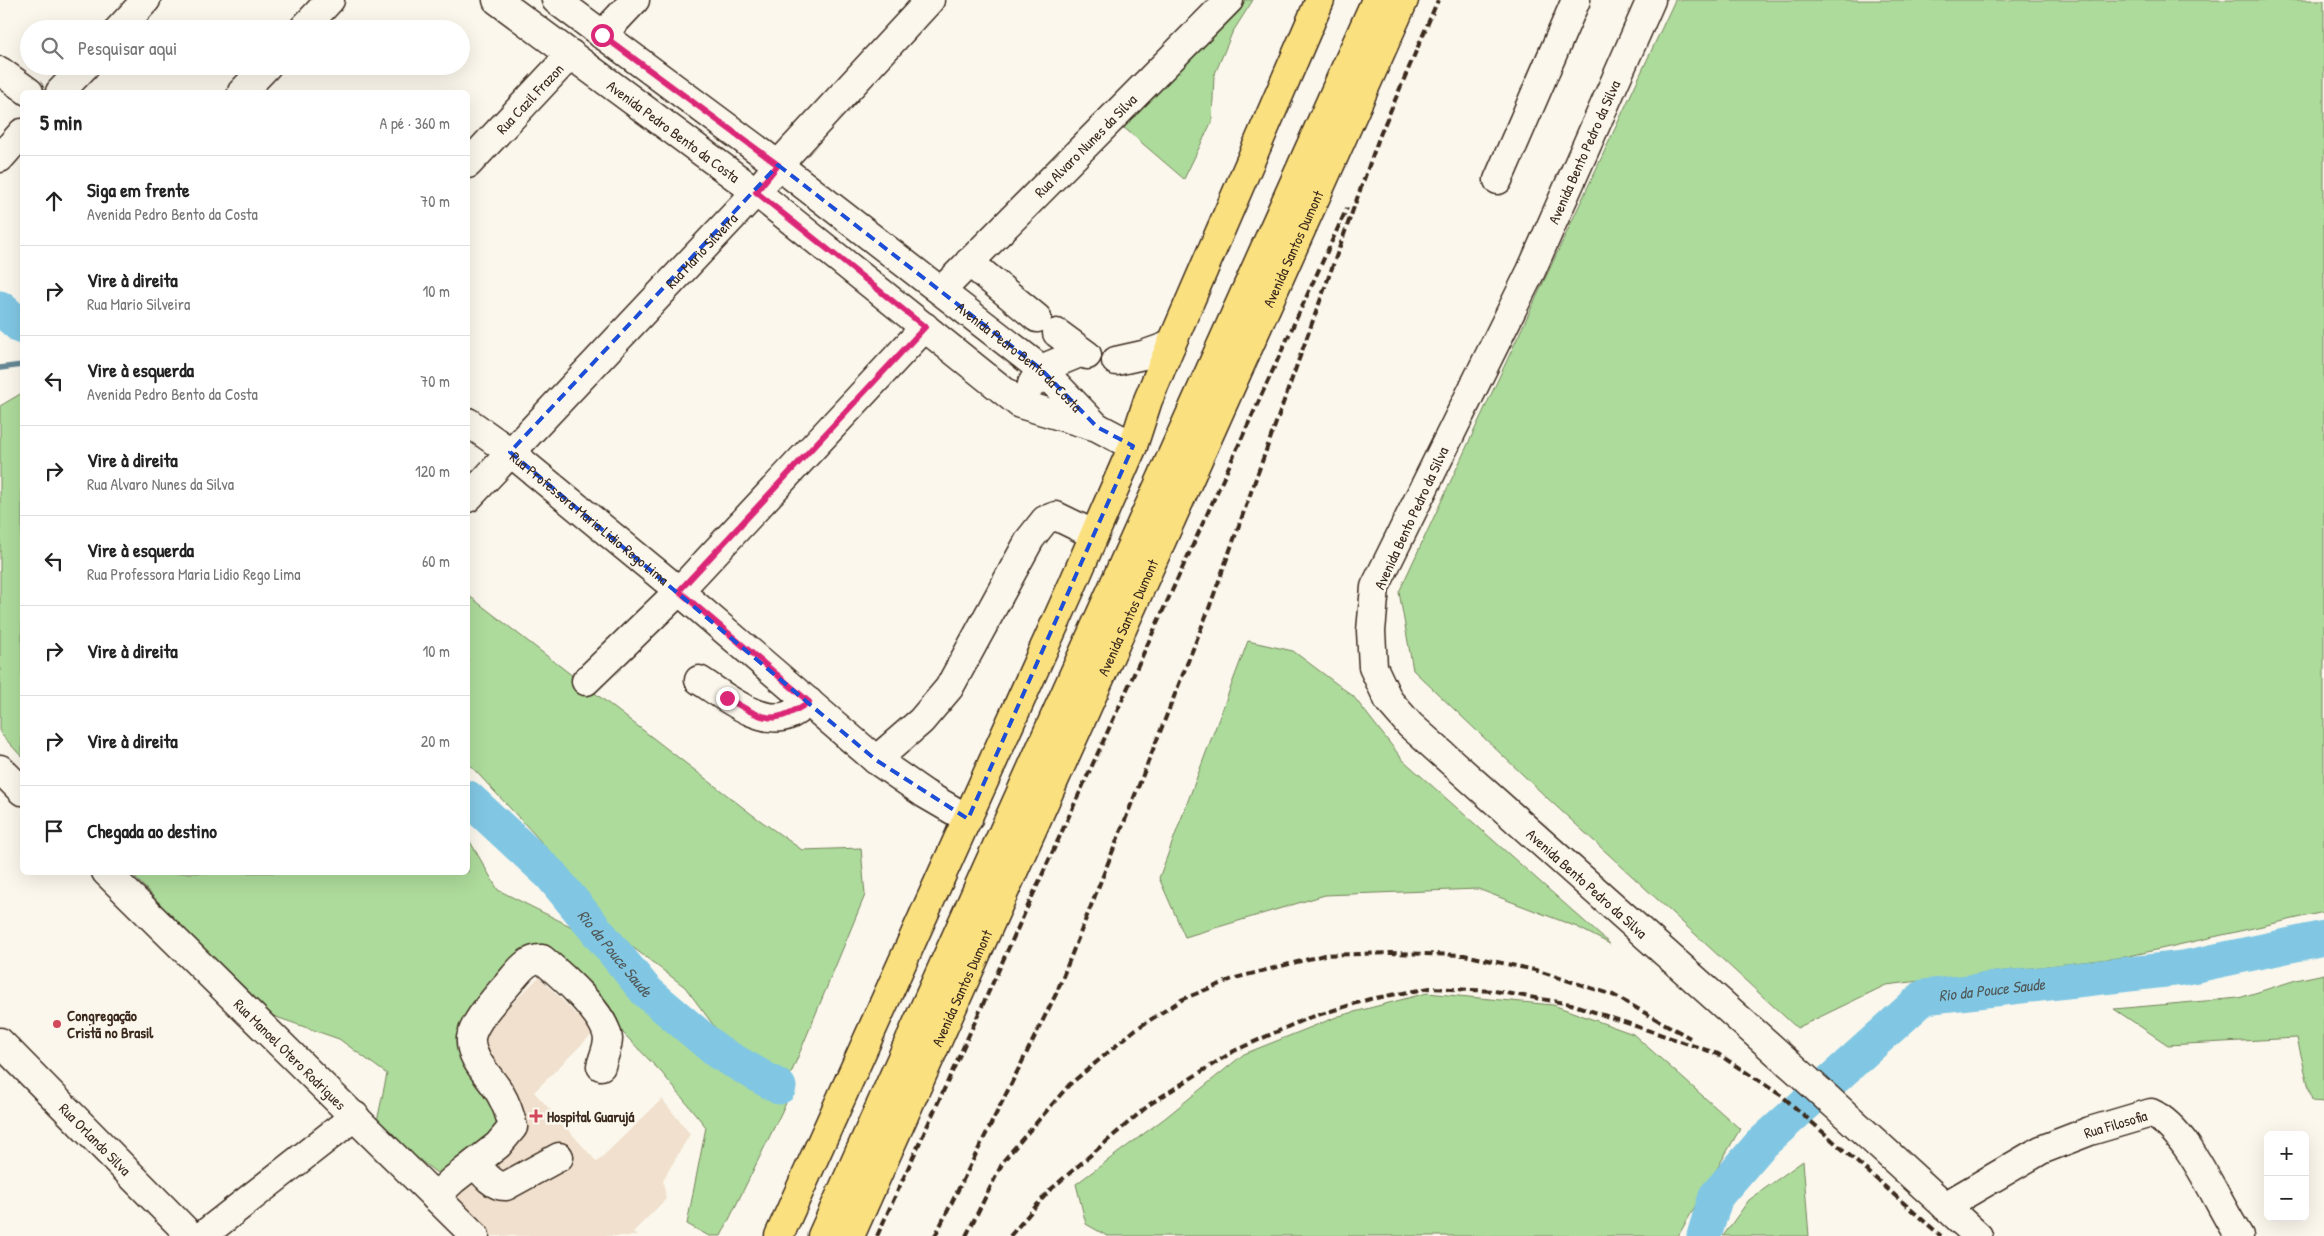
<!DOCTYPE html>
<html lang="pt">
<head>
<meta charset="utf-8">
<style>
	body { margin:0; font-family:"Patrick Hand",sans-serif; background:#f2f2f2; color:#222 }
	.controls { position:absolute; right:15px; bottom:15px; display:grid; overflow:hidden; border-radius:8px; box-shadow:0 5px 20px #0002 }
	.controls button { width:45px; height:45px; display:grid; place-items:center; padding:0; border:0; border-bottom:1px solid #e0e0e0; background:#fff; color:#222; font:25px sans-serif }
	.stop { position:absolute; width:15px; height:15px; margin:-11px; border:4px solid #db2777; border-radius:50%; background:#fff }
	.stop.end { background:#db2777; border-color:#fff; box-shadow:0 1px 5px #0008 }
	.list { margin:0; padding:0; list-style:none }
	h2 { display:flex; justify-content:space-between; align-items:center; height:65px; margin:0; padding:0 20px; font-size:21px }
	h2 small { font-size:16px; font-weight:400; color:#767676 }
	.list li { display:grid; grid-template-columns:32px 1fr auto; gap:15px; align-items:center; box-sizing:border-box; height:90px; padding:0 20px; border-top:1px solid #e0e0e0 }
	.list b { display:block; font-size:19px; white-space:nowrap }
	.list p { margin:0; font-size:16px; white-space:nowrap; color:#767676 }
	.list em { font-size:16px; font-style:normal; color:#767676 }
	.icon { flex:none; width:28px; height:28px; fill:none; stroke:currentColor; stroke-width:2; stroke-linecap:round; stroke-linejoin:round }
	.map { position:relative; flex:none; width:2324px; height:1236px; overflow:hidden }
	.search { position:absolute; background:#fff; box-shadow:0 5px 20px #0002; left:20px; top:20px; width:450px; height:55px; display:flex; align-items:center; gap:12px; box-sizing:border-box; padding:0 18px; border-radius:28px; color:#767676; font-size:19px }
	.panel { position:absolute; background:#fff; box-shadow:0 5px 20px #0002; left:20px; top:90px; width:450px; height:785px; border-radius:8px }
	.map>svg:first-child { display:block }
	.built { fill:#f0e0cd }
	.green { fill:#addb9b; stroke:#74825c }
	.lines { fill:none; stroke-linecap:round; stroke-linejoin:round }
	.stream { stroke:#658894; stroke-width:5.5 }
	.river { stroke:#81c7e3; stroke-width:35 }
	.minor-casing { stroke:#3b2a1e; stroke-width:31 }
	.major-casing { stroke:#3b2a1e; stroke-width:31 }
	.minor { stroke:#fbf7ec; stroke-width:28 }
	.major { stroke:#fbe080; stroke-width:28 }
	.rail { stroke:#3b2a1e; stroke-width:4; stroke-dasharray:8 4; stroke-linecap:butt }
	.route { stroke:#db2777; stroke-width:6 }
	.marked { fill:none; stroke:#1d4ed8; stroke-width:4; stroke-dasharray:10 6; stroke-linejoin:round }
	.poi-dot { fill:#d1495b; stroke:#fbf7ec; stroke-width:2 }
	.labels { text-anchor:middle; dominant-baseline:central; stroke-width:5; stroke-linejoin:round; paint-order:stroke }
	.street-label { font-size:15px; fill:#3b2a1e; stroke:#fbf7ec }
	.poi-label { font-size:15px; font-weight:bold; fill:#3b2a1e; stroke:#fbf7ec; text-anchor:start }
	.water-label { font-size:16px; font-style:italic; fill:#505959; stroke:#fbf7ec }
</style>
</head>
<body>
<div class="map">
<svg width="2324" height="1236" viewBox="0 0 2324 1236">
	<rect width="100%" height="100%" fill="#fbf7ec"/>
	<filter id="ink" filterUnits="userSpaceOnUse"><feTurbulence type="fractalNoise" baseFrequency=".02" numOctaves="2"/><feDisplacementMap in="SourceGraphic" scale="10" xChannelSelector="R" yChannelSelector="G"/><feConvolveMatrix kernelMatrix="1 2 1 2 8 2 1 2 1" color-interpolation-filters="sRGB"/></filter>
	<g filter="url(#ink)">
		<path class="built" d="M539,977L594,1032L534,1092L597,1162L662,1099L690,1134L663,1180L666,1199L633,1232L637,1236H484L445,1197L484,1062L483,1032Z"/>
		<path class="green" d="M1238,0H1253L1232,33L1214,76L1212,121L1184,179L1122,126Z
			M1675,0H2324V912L2125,957L1886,985L1797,1028L1544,795L1413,670L1399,592Z
			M22,393V757L0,733V406Z
			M468,595L754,816L802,850L861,848L865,895L790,1076L726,1042L685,987L631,946L535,835L468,763Z
			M1248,641L1293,651L1353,696L1403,760L1610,944L1577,927L1478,889L1325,895L1185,937L1159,878Z
			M468,838L498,890L604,943L696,1045L786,1103L721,1236H709L687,1224L706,1127L662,1073L551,959L487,982L468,1032L508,1131L442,1177L376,1126L387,1074L339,1039L262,1012L131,873L468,872Z
			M2324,974V1102L2312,1101L2297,1038L2168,1045L2114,1009L2239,998L2296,980Z
			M1427,993L1553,1005L1633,1034L1740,1129L1678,1236H1107L1086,1224L1076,1184L1165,1118L1244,1054L1339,1016Z
			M1803,1161L1809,1236H1723L1749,1200Z"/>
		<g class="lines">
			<path class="stream" d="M0,368L22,365"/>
			<g class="river">
				<path d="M0,308L22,327"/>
				<path id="s1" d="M468,798L551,875L646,991L718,1052L779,1087"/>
				<path id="s2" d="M1704,1236L1716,1196L1760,1145L1924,997L2183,968L2324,938"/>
			</g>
			<g class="minor-casing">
				<g id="minor">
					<path id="s3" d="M497,0L756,192L1020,404L1097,427L1133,446"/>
					<path id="s4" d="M556,0L778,165L1041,369L1096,426"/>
					<path id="s5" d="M1651,0L1531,271L1375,587L1371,631L1373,667L1389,701L1410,725L1801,1074L1978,1236"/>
					<path d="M119,29L146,0"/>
					<path d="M303,29L330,0"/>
					<path d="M602,35L635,0"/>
					<path d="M0,71L29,92"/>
					<path d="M60,92L85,66"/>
					<path d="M242,92L267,66"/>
					<path d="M0,158L22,133"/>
					<path id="s6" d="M468,164L571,54"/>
					<path d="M1498,180L1576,0"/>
					<path d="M969,262L1037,318"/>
					<path id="s7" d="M941,291L1229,0"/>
					<path d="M1057,333L1087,355"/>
					<path d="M1116,361L1143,355L1171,345"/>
					<path d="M1032,384L1041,369L1082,352"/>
					<path id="s8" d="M468,422L510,452L679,591L876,760L925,794L968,819"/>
					<path id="s9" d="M468,498L756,192L778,165L930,0"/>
					<path d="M699,680C722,694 761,727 789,715C796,712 803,706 809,702"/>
					<path d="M586,681L679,591L925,327"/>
					<path d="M876,760L921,721L949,688L1030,539L1045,520L1056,516L1093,534"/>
					<path d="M0,769L22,791"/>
					<path id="s10" d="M106,872L475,1236"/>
					<path id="s11" d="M0,1042L191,1236"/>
					<path d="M475,1163L498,1145L513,1127C510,1115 507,1105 501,1095C492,1078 469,1059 471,1038C473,1023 497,996 507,985C517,974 526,958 542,959C561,975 606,1014 608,1039C608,1047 603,1058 601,1066"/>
					<path d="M435,1197L453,1180L475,1163C483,1173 493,1187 506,1186L559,1157"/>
					<path id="s12" d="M1945,1206L2041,1150L2090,1131L2151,1113C2189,1130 2216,1202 2239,1236"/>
					<path d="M202,1236L355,1116"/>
				</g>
			</g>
			<g class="major-casing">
				<g id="major">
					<path d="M779,1236L1072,586L1133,446L1148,400L1171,345L1320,0"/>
					<path d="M822,1236L1376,0"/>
					<path id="s13" d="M850,1236L1404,0"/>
				</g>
			</g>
			<use href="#minor" class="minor"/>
			<use href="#major" class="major"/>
			<path class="rail" d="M877,1236L1347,208
				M935,1236L1056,994L1208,611L1380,135L1438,0
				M966,1236L1004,1160L1069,1085L1136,1029L1183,999L1235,978L1324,955L1391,953L1464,955L1535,970L1613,995L1690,1038
				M1010,1236L1050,1190L1150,1104L1234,1051L1305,1019L1370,999L1430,988L1494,991L1571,1004L1718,1054L1782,1096L1941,1236"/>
		</g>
	</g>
	<g class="lines" filter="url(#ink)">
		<path class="route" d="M602,35L778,165L756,192L925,327L679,591L809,702C771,727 763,719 727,698"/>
	</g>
	<path class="marked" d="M778,165L1041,369L1097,427L1133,446L968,819L876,760L510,452Z"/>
	<g class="poi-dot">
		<circle cx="57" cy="1024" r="5"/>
		<path d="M533.5 1108.5h5v5h5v5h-5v5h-5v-5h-5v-5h5z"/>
	</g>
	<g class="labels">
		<g class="street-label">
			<text stroke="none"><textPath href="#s6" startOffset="90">Rua Cazil Frazon</textPath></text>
			<text stroke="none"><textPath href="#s3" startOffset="220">Avenida Pedro Bento da Costa</textPath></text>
			<text stroke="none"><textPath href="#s7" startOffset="205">Rua Alvaro Nunes da Silva</textPath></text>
			<text transform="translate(1584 152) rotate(-66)">Avenida Bento Pedro da Silva</text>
			<text stroke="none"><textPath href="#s13" startOffset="1082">Avenida Santos Dumont</textPath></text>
			<text stroke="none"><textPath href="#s9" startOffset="340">Rua Mario Silveira</textPath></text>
			<text stroke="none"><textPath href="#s4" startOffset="585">Avenida Pedro Bento da Costa</textPath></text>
			<text stroke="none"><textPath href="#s8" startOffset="155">Rua Professora Maria Lidio Rego Lima</textPath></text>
			<text transform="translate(1411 518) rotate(-65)">Avenida Bento Pedro da Silva</text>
			<text stroke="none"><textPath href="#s13" startOffset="678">Avenida Santos Dumont</textPath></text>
			<text stroke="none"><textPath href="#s5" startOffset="1036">Avenida Bento Pedro da Silva</textPath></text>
			<text stroke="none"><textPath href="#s13" startOffset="272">Avenida Santos Dumont</textPath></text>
			<text stroke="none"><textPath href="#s10" startOffset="259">Rua Manoel Otero Rodrigues</textPath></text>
			<text stroke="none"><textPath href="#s12" startOffset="190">Rua Filosofia</textPath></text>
			<text stroke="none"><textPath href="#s11" startOffset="136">Rua Orlando Silva</textPath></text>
		</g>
		<g class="poi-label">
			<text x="67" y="1015">Congregação<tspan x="67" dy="17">Cristã no Brasil</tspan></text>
			<text x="547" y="1116">Hospital Guarujá</text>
		</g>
		<g class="water-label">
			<text stroke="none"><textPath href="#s1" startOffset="214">Rio da Pouce Saude</textPath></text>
			<text stroke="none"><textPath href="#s2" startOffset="398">Rio da Pouce Saude</textPath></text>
		</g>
	</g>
</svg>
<div class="controls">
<button>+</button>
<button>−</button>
</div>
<div class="stop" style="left:602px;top:35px"></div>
<div class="stop end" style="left:727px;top:698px"></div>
<div class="search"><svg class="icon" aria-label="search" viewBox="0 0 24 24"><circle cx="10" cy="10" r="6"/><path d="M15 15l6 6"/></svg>Pesquisar aqui</div>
<section class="panel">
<h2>5 min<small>A pé · 360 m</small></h2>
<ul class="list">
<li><svg class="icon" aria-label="ahead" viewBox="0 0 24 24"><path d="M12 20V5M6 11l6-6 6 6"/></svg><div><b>Siga em frente</b><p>Avenida Pedro Bento da Costa</p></div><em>70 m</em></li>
<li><svg class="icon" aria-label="right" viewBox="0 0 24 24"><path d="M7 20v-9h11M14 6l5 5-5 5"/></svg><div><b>Vire à direita</b><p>Rua Mario Silveira</p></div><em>10 m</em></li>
<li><svg class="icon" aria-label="left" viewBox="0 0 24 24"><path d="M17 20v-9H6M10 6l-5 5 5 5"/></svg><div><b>Vire à esquerda</b><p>Avenida Pedro Bento da Costa</p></div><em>70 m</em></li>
<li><svg class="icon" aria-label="right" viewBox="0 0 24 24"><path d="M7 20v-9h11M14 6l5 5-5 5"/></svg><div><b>Vire à direita</b><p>Rua Alvaro Nunes da Silva</p></div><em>120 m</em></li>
<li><svg class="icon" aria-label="left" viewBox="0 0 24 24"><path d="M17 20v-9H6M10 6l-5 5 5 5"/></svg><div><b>Vire à esquerda</b><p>Rua Professora Maria Lidio Rego Lima</p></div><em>60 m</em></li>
<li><svg class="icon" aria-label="right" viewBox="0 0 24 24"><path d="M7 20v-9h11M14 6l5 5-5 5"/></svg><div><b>Vire à direita</b></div><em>10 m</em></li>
<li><svg class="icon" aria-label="right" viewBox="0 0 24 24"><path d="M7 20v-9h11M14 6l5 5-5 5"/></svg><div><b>Vire à direita</b></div><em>20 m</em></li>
<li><svg class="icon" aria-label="arrive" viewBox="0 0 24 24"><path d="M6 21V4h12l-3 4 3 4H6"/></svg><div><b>Chegada ao destino</b></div></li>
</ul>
</section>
</div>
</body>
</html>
